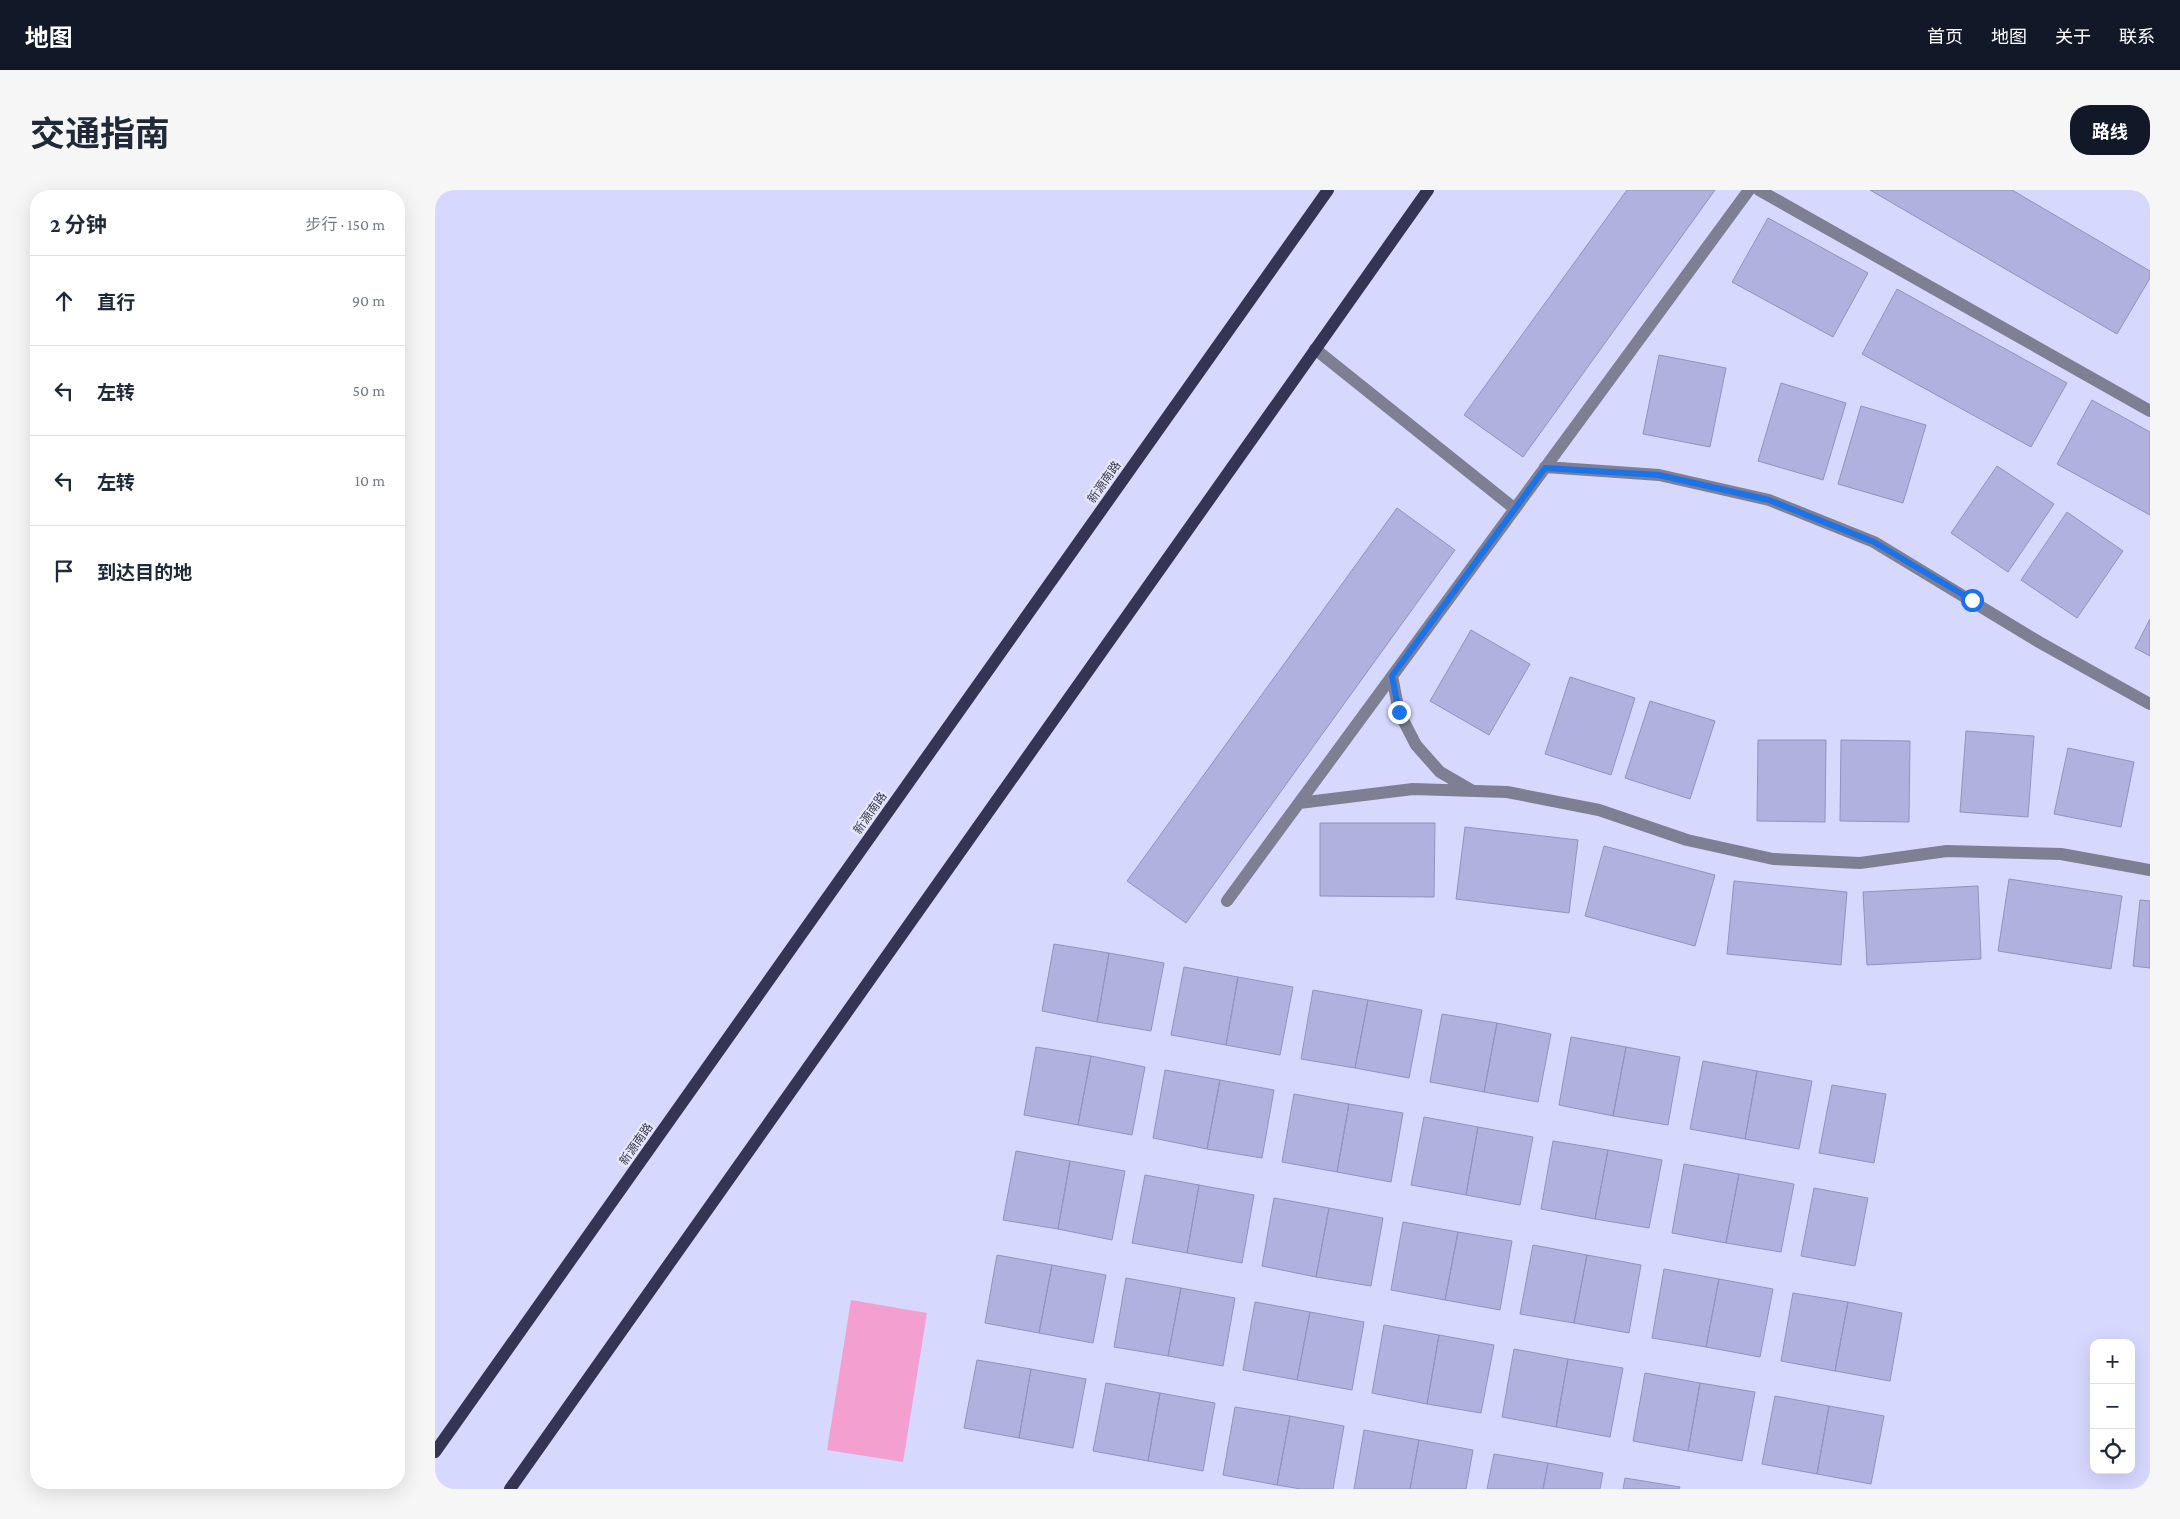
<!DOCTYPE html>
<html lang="zh">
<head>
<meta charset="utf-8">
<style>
	body { margin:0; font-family:"Crimson Pro","Noto Sans SC",serif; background:#f6f6f7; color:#1f2937 }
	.controls { position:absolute; right:15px; bottom:15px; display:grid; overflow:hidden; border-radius:10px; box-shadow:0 5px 20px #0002 }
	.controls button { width:45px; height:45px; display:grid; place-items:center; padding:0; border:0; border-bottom:1px solid #e0e1e3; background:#fff; color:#1f2937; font:25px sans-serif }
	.stop { position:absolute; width:15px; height:15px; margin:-11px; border:4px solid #1a73e8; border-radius:50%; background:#fff }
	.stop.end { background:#1a73e8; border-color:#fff; box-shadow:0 1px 5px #0008 }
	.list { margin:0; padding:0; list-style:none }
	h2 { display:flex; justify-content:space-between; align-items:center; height:65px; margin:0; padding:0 20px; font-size:21px }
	h2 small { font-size:16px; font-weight:400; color:#747a83 }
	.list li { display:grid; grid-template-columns:32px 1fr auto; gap:15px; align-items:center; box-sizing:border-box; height:90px; padding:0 20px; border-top:1px solid #e0e1e3 }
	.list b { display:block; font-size:19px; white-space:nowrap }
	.list em { font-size:16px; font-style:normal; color:#747a83 }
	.icon { flex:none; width:28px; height:28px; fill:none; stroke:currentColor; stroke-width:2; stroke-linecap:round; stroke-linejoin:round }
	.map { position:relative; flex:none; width:1715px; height:1299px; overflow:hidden; border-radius:20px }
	header { display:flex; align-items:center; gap:30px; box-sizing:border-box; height:70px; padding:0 25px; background:#111827; color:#fff }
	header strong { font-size:24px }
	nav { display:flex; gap:28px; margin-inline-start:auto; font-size:18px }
	.intro { display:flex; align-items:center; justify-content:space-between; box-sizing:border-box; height:120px; padding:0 30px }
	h1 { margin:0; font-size:35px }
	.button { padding:12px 22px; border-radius:20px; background:#111827; color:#fff; font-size:18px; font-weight:700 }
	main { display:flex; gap:30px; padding:0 30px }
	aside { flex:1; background:#fff; border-radius:20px; box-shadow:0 5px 20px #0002 }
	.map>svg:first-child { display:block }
	.green { fill:#f3a0d0 }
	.building { fill:#b0b1df; stroke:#9292bf }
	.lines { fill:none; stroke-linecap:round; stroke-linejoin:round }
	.minor { stroke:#7e7f92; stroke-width:12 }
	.major { stroke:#353454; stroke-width:12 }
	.route { stroke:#1a73e8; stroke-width:6 }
	.labels { text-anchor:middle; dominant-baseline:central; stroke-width:4.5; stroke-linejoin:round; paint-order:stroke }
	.street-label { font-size:12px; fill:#37384a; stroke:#e6e7fb }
</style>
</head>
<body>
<header>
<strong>地图</strong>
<nav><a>首页</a><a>地图</a><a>关于</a><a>联系</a></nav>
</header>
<div class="intro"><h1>交通指南</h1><a class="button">路线</a></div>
<main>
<aside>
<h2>2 分钟<small>步行 · 150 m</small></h2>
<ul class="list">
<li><svg class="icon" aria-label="ahead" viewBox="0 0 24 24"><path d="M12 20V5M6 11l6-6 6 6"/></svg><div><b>直行</b></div><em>90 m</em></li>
<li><svg class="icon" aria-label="left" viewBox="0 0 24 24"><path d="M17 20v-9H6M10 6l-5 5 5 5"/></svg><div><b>左转</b></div><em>50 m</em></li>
<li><svg class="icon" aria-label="left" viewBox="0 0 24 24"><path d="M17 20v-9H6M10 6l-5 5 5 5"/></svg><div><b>左转</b></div><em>10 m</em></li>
<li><svg class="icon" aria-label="arrive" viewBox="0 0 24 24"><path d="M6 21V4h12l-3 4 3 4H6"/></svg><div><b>到达目的地</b></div></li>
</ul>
</aside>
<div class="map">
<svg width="1715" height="1299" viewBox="0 0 1715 1299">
	<rect width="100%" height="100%" fill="#d7d8fe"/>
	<path class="green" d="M416,1110L492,1123L468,1272L392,1260Z"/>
	<path class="building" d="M1192,0H1280L1088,267L1029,225Z
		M1435,0H1577L1715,81V88L1682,144Z
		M1333,28L1433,83L1398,147L1297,92Z
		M1462,99L1632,193L1596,257L1427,164Z
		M1224,165L1291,178L1275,257L1208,244Z
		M1346,193L1411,213L1388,290L1323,271Z
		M1657,210L1715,242V325L1622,274Z
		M1426,216L1491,235L1468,313L1403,294Z
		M1562,276L1619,314L1573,382L1516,343Z
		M962,318L1020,360L751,733L692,691Z
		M1632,322L1688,361L1642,428L1586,390Z
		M1715,429V466L1700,458Z
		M1036,440L1095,474L1054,545L995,511Z
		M1135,487L1200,508L1176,585L1110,564Z
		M1215,511L1280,531L1255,609L1190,588Z
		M1531,541L1599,546L1593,627L1525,622Z
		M1323,550H1391L1390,632L1322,631Z
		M1406,550L1475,551L1474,632L1405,631Z
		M1633,558L1699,572L1686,637L1619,624Z
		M885,633H1000L999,707L885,706Z
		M1030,637L1143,650L1134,723L1021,709Z
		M1169,656L1280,685L1260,756L1150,726Z
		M1574,689L1687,706L1676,779L1563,761Z
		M1299,691L1412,702L1406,775L1292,764Z
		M1543,696L1546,769L1432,775L1428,702Z
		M1705,710L1715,711V778L1698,776Z
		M619,754L674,763L662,832L607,821Z
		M674,763L729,773L716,841L662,832Z
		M749,777L803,787L791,855L736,845Z
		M803,787L858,797L845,865L791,855Z
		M878,800L933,810L920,878L866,869Z
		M933,810L987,820L974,888L920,878Z
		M1007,824L1062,833L1049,902L995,892Z
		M1062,833L1116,844L1103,912L1049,902Z
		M1136,847L1191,857L1178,926L1124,915Z
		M601,857L656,866L643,935L589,925Z
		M1191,857L1245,867L1233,935L1178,926Z
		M656,866L710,877L697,945L643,935Z
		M1268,871L1322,881L1310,949L1255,939Z
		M730,880L785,890L772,959L718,948Z
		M1322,881L1377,891L1364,959L1310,949Z
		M785,890L839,900L827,968L772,959Z
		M1397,895L1451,904L1439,973L1384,963Z
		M859,904L914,914L902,982L847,972Z
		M914,914L968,923L956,992L902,982Z
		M989,927L1043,937L1031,1005L976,995Z
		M1043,937L1098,947L1085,1015L1031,1005Z
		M1118,951L1173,960L1160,1029L1106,1019Z
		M1173,960L1227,970L1214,1038L1160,1029Z
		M581,961L635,971L623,1039L568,1030Z
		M635,971L690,981L677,1050L623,1039Z
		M1249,974L1304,984L1291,1053L1237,1043Z
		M1304,984L1359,994L1346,1062L1291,1053Z
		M710,985L764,995L752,1063L697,1053Z
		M764,995L819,1005L807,1073L752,1063Z
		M1379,998L1433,1008L1420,1076L1366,1066Z
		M839,1008L894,1018L881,1087L827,1076Z
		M894,1018L948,1028L936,1096L881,1087Z
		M968,1032L1023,1042L1010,1110L956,1100Z
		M1023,1042L1077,1051L1065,1120L1010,1110Z
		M1098,1055L1152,1065L1139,1133L1085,1124Z
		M562,1065L617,1075L604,1143L550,1133Z
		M1152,1065L1206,1075L1194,1143L1139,1133Z
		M617,1075L671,1085L658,1153L604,1143Z
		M1229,1079L1284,1089L1271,1157L1217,1148Z
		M691,1088L746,1098L733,1166L679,1157Z
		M1284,1089L1338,1099L1325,1167L1271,1157Z
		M746,1098L800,1108L788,1176L733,1166Z
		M1358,1103L1413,1112L1400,1181L1346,1171Z
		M820,1112L875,1122L862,1190L808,1180Z
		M1413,1112L1467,1123L1455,1191L1400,1181Z
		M875,1122L929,1132L917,1200L862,1190Z
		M949,1135L1004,1145L992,1214L937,1203Z
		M1004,1145L1059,1155L1046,1223L992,1214Z
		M1079,1159L1133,1169L1121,1237L1067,1227Z
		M1133,1169L1188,1178L1175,1247L1121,1237Z
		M542,1170L596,1179L584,1248L529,1238Z
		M596,1179L651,1189L638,1258L584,1248Z
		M1210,1183L1265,1193L1253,1261L1198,1251Z
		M671,1193L725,1203L713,1271L658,1261Z
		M1265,1193L1320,1202L1307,1271L1253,1261Z
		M725,1203L780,1213L768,1281L713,1271Z
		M1340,1206L1394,1216L1382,1284L1327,1274Z
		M1394,1216L1449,1226L1436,1294L1382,1284Z
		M800,1217L855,1226L842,1295L788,1285Z
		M855,1226L909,1236L898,1299H866L842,1295Z
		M929,1240L984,1250L975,1299H919Z
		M984,1250L1038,1260L1031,1299H975Z
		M1059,1264L1113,1273L1108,1299H1052Z
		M1113,1273L1168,1283L1165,1299H1108Z
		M1190,1288L1245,1297L1244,1299H1188Z"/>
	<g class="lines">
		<path class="minor" d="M1324,0L1715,221
			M880,159L1080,319
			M1110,277L1224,285L1334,310L1439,352L1604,452L1715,514
			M957,486L964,522L981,555L1005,582L1036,600
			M864,613L978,599L1072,602L1164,620L1252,650L1338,669L1425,673L1512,661L1626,664L1715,680
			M792,711L1314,0"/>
		<path class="major" d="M0,1262L893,0
			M75,1299L993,0"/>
	</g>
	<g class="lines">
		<path class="route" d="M964,522L957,486L1110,278L1224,285L1334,310L1439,352L1537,410"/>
	</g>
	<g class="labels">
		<g class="street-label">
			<text transform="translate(669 292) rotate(-55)">新源南路</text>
			<text transform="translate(435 623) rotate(-55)">新源南路</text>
			<text transform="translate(201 954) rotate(-55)">新源南路</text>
		</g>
	</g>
</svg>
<div class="controls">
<button>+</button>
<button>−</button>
<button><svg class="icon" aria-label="locate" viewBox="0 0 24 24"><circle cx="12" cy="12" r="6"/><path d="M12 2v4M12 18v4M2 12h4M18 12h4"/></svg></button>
</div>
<div class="stop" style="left:1537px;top:410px"></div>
<div class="stop end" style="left:964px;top:522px"></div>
</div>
</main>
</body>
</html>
